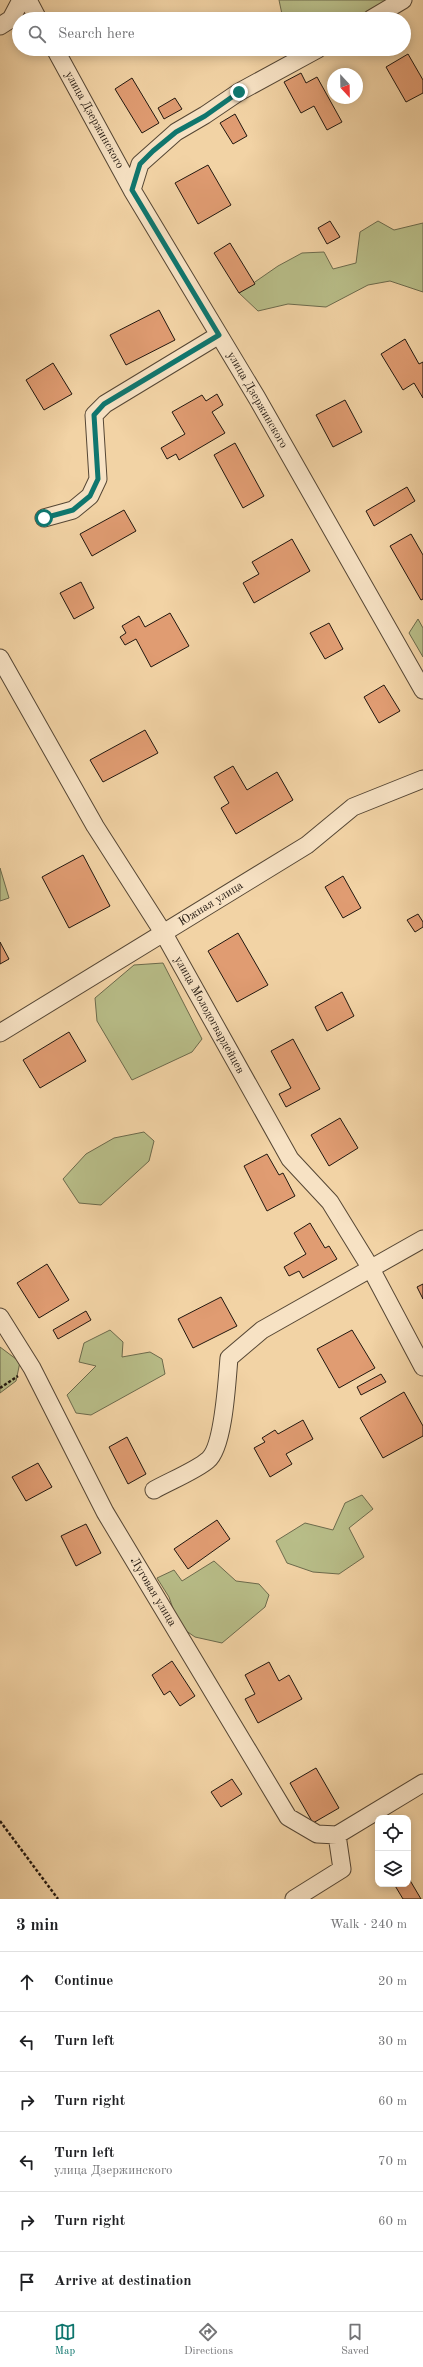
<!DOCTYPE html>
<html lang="en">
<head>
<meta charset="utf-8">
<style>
	body { margin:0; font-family:"Old Standard TT",serif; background:#f6f6f6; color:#202124 }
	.controls { position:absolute; right:12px; bottom:12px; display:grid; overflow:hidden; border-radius:8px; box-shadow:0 2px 10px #0003 }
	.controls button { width:36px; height:36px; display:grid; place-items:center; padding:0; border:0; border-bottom:1px solid #e0e0e0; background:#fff; color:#202124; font:20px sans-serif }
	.compass { position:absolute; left:327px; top:68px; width:36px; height:36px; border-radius:50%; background:#fff; box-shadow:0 2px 10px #0003; rotate:158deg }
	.stop { position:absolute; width:12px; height:12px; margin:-9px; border:3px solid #0f766e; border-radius:50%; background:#fff }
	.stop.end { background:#0f766e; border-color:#fff; box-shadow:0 1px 4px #0008 }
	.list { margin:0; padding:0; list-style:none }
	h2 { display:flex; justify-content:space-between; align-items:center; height:52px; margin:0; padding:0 16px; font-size:17px }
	h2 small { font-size:13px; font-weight:400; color:#757577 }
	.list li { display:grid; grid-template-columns:26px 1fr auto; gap:12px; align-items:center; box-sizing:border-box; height:60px; padding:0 16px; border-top:1px solid #e0e0e0 }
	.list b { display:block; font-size:15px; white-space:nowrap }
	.list p { margin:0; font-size:13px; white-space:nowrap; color:#757577 }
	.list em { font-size:13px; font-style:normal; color:#757577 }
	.icon { flex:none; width:22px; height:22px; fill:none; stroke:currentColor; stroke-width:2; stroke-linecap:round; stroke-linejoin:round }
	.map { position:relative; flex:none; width:423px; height:1899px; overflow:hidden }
	.search { position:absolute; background:#fff; box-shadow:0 2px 10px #0003; left:12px; right:12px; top:12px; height:44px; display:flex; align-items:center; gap:10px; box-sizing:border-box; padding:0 14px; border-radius:22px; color:#757577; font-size:15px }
	.sheet { height:412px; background:#fff }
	nav { display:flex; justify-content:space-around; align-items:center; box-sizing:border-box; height:56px; border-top:1px solid #e0e0e0; background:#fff; font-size:11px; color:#757577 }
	nav a { display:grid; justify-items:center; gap:2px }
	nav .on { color:#0f766e }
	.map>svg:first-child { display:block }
	.green { fill:#b8bd88; stroke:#6c6a4c }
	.building { fill:#e09c72; stroke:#21170f }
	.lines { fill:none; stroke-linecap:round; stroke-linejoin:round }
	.minor-casing { stroke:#554634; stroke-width:19 }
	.path { stroke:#21170f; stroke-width:2.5; stroke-dasharray:3 2; stroke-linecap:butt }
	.minor { stroke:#f7e2c4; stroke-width:17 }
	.route { stroke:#0f766e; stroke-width:5 }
	.labels { text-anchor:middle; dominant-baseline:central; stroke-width:3; stroke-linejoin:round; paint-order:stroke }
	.street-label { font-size:12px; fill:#21170f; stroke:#f7e2c4 }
</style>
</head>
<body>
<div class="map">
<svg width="423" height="1899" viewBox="0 0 423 1899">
	<rect width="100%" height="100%" fill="#f2d3a5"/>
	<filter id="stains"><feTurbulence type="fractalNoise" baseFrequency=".005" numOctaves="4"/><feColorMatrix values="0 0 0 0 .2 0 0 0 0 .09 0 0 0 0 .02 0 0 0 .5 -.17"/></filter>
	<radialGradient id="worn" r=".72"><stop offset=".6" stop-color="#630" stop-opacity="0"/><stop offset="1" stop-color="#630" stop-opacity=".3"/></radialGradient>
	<path class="green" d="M279,0H386C361,28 317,19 283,19Z
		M378,221L394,230L423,223V292L390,281L368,285L326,307L288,304L258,311L239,293L278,266L302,253L324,252L333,269L356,263L360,232Z
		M418,619L423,628V657L409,633Z
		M0,868L9,898L0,901Z
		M163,963L202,1039L192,1052L132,1080L97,1021L95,998L134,965Z
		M144,1132L154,1141L149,1161L101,1205L79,1203L63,1179L86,1154L114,1138Z
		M110,1330L123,1342L122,1357L150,1352L162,1359L165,1374L91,1415L76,1413L67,1395L96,1366L79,1362L84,1343Z
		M0,1347L20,1362L16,1381L0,1393Z
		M362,1495L373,1509L349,1528L364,1557L339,1574L313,1572L287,1563L276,1541L305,1523L333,1530L345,1503Z
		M214,1561L236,1581L259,1584L269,1595L265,1607L222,1643L195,1637L179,1626L169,1597L157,1578L174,1570L182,1581Z"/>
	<path class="building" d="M408,54L423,80V93L406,102L386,67Z
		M301,73L306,83L317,77L342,122L327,130L314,106L301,113L284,82Z
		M132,78L159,123L142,133L115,89Z
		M175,98L182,109L164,119L158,108Z
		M235,114L247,136L233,144L220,123Z
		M208,165L231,205L198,224L175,183Z
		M330,221L340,237L327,244L318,228Z
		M230,243L255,284L239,293L214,253Z
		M159,310L175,340L126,365L110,335Z
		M405,339L419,364L423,362V398L414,383L403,390L381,354Z
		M53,363L72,394L44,410L26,380Z
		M217,394L223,405L212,412L225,433L179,460L176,454L167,459L161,448L185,434L172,412L202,395L206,401Z
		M345,400L362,432L333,447L316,415Z
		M235,443L264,496L243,508L214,455Z
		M407,487L415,501L374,526L366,511Z
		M124,510L136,531L92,556L80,534Z
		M411,534L423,555V599L421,600L390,546Z
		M292,539L310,571L254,603L243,583L259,574L252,562Z
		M81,582L94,608L74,619L60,593Z
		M170,613L189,646L151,667L136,639L125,645L120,637L126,633L122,626L139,616L145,627Z
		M329,623L343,649L325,659L310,633Z
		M384,685L400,711L379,723L364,697Z
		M145,730L158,753L103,782L90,760Z
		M233,766L247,790L277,772L293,800L236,834L221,808L229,803L214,777Z
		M83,855L110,906L69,928L42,877Z
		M343,876L361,908L343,918L325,887Z
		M418,914L423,922V927L415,932L407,920Z
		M238,933L268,985L237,1002L208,951Z
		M0,942L9,959L0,964Z
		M342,992L354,1016L327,1031L315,1007Z
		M69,1032L86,1061L40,1088L23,1060Z
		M293,1039L320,1089L286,1107L279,1094L291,1088L271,1051Z
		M340,1118L358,1148L329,1166L311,1135Z
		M267,1154L279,1175L283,1173L295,1196L267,1211L244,1166Z
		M310,1223L325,1248L329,1246L337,1259L303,1278L299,1271L289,1276L284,1267L306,1254L294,1233Z
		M47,1264L69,1300L39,1318L17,1283Z
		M423,1284V1299L417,1287Z
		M221,1297L237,1326L193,1348L178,1319Z
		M86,1311L91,1320L58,1339L53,1330Z
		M352,1330L375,1368L339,1388L317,1349Z
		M381,1374L386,1382L361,1395L357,1387Z
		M404,1392L423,1426V1436L383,1458L360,1418Z
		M303,1420L313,1439L286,1454L292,1464L270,1477L254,1448L265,1442L262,1438L275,1430L278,1434Z
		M127,1437L146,1474L128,1484L109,1447Z
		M38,1463L52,1487L26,1501L12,1477Z
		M217,1520L230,1539L188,1569L174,1549Z
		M86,1524L101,1553L76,1566L61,1536Z
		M172,1661L195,1696L180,1706L170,1691L164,1695L152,1675Z
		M269,1662L279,1681L289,1675L302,1699L258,1723L245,1699L255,1694L245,1675Z
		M316,1768L339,1808L313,1823L290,1783Z
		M232,1779L242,1794L221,1807L211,1792Z
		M408,1877L421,1899H403L394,1884H408Z"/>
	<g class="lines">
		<g class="minor-casing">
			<path id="minor" d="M28,0L38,19
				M371,19L403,0
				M0,26L11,19L21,0
				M55,49L132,190L257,398L423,690
				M132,190L140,164L176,132L205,115L239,92L318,49
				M44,518L73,510L90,496L98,479L94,415L105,404L219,335
				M0,658L95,826L164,934L290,1159L330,1202L370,1267L423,1367
				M0,1033L307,845L353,807L423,779
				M0,1317L32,1368L105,1512L288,1817L317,1834L337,1835
				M154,1490C168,1482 197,1470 208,1460C224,1447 227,1379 229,1358L262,1330L423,1239
				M294,1899L342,1869L337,1835L423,1783"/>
		</g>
		<path class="path" d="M0,1388L18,1376
			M0,1821L58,1899"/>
		<use href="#minor" class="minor"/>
	</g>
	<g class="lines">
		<path class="route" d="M44,518L73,510L90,496L98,479L94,415L104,404L219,335L132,190L140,164L153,151L176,132L205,116L239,92"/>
	</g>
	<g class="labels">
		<g class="street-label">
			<text transform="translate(94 120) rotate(61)">улица Дзержинского</text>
			<text transform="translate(257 400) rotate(60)">улица Дзержинского</text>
			<text transform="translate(211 904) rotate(-32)">Южная улица</text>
			<text transform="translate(209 1015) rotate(61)">улица Молодогвардейцев</text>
			<text transform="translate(153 1592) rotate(59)">Луговая улица</text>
		</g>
	</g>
	<rect width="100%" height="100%" filter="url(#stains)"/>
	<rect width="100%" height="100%" fill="url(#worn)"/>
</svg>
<div class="controls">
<button><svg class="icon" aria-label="locate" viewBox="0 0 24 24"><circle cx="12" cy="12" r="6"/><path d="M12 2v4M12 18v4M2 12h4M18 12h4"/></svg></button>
<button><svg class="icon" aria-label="layers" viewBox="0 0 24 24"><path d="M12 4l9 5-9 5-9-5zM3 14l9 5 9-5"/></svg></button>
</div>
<svg class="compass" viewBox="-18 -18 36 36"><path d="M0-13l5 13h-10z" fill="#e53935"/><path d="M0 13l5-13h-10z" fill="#757577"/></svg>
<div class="stop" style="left:44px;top:518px"></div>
<div class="stop end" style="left:239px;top:92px"></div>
<div class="search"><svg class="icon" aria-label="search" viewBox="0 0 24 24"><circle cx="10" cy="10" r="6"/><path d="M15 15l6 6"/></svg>Search here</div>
</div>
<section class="sheet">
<h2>3 min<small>Walk · 240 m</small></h2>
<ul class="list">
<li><svg class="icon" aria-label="ahead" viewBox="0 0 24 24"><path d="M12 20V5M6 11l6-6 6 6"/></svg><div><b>Continue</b></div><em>20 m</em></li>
<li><svg class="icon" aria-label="left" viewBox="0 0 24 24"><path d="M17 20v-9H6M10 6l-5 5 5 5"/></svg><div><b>Turn left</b></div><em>30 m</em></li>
<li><svg class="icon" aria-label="right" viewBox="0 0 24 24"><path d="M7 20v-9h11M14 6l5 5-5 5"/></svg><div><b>Turn right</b></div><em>60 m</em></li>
<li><svg class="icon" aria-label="left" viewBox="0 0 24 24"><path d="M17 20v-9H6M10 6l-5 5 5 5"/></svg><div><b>Turn left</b><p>улица Дзержинского</p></div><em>70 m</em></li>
<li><svg class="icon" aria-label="right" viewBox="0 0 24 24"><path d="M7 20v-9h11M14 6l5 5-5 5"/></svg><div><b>Turn right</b></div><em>60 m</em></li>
<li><svg class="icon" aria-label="arrive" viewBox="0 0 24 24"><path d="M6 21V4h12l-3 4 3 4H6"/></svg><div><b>Arrive at destination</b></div></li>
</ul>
</section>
<nav>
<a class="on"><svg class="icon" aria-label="map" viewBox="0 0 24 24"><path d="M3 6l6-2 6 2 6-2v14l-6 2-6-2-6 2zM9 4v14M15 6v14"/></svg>Map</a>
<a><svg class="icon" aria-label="directions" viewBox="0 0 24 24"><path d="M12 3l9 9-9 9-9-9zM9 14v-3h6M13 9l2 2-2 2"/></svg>Directions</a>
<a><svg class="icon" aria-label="saved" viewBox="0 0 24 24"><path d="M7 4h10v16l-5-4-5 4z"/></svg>Saved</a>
</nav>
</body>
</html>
